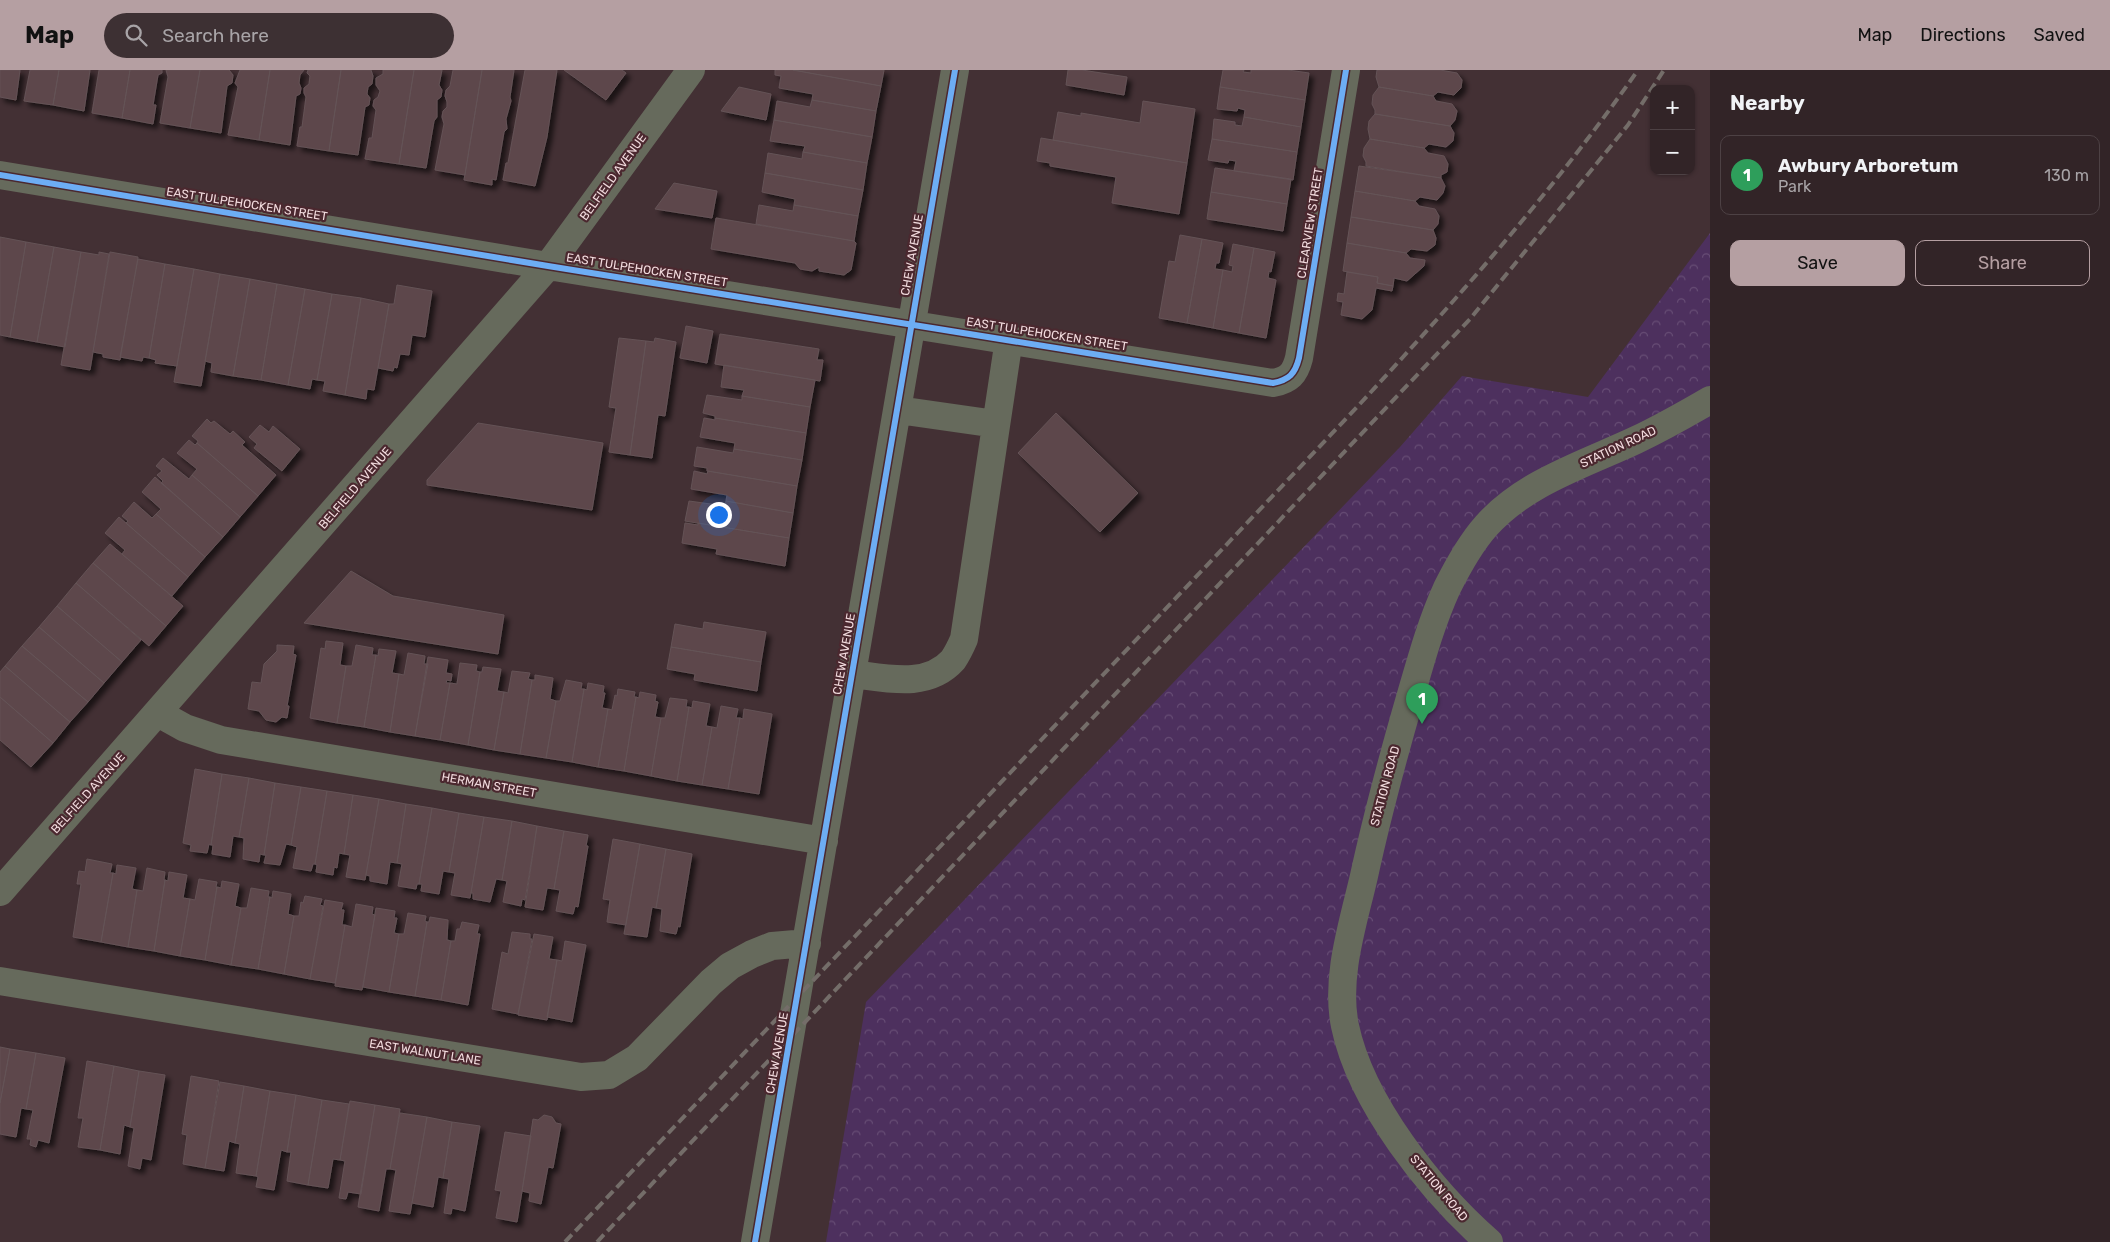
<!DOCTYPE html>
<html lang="en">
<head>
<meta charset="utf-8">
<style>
	body { margin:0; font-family:Rubik,sans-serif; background:#3d3033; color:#f1f3f6 }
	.controls { position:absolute; right:15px; top:15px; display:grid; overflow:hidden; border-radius:10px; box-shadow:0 1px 4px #0004 }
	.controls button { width:45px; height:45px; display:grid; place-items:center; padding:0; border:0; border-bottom:1px solid #4d4144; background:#322427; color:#f1f3f6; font:25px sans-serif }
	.you { position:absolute; left:718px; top:444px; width:18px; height:18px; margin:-12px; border:4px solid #fff; border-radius:50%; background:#1a73e8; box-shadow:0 0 0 8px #1a73e833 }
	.badge { display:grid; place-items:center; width:32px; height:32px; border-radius:50%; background:#b59fa2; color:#fff; font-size:16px; font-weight:700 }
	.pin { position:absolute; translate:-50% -41px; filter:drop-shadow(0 1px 2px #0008) }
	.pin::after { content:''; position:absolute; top:26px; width:18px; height:15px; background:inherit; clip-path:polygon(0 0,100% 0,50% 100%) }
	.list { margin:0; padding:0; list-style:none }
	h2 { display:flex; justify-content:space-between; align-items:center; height:65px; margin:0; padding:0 20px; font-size:21px }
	h2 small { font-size:16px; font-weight:400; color:#a8a4a7 }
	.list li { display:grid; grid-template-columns:32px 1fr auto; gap:15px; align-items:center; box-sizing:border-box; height:80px; margin:0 10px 10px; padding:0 10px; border:1px solid #4d4144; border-radius:10px }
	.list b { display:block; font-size:19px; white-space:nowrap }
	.list p { margin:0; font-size:16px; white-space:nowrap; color:#a8a4a7 }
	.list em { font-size:16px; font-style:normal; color:#a8a4a7 }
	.actions { display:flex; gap:10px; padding:15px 20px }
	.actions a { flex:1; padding:11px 0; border:1px solid #b59fa2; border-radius:10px; text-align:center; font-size:18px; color:#b59fa2 }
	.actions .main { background:#b59fa2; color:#111 }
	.icon { flex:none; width:28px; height:28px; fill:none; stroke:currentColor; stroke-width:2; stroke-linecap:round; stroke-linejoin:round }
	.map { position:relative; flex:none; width:1710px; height:1172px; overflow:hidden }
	header { display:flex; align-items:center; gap:30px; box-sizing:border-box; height:70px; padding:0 25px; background:#b59fa2; color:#111 }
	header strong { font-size:24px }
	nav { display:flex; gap:28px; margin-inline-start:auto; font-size:18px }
	.search { width:350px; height:45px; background:#3d3033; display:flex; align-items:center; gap:12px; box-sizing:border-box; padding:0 18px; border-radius:28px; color:#a8a4a7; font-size:19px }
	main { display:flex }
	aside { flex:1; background:#322427 }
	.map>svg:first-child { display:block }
	.park { fill:url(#park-crowns) }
	.building { fill:#5d464b; stroke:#645356; filter:url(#shadow) }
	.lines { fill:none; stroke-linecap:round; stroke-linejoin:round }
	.minor { stroke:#666a5c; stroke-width:28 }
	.rail { stroke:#746d69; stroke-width:4; stroke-dasharray:10 5; stroke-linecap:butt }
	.cycleway-casing { stroke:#4b282f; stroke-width:9 }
	.cycleway { stroke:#6dadf4; stroke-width:6 }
	.labels { text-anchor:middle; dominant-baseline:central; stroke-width:4.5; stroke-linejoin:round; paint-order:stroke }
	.street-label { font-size:12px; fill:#f2dbde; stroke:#4b282f }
</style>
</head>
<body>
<header>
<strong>Map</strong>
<div class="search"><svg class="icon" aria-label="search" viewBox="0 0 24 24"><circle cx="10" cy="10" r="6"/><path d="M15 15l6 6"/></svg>Search here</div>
<nav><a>Map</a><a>Directions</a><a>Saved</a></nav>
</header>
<main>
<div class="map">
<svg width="1710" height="1172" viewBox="0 0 1710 1172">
	<defs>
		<pattern id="park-crowns" width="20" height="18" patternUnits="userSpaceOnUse" patternTransform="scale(1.25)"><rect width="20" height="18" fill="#4d305e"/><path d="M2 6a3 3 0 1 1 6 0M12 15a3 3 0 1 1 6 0" fill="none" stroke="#674d75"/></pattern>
		<filter id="shadow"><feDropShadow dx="4.5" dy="4.5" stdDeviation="2.5" flood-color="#0009"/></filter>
	</defs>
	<rect width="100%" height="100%" fill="#433034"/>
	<path class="park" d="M1710,163V1172H826L866,932L1400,377L1462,306L1588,327Z"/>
	<path class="building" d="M0,0H20L16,30L0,27Z
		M30,0H59L53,35L24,31Z
		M59,0H90L84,41L53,35Z
		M99,0H130L122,48L92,43Z
		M130,0H162V3L158,5L153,35H156L153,54L122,48Z
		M166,0H200L190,58L160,53L168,7Z
		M200,0H229L233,5L232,13L227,16L221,63L190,58Z
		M240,0H270L259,70L228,65L238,17L235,13Z
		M270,0H304L300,5L299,13L301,18L300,24L296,26L290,75L259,70Z
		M308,0H341L329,81L297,76L300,57H302L306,27L304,23V18L309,14L310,6L307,3Z
		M341,0H371L373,6L372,14L368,17L367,24L370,28L369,35L365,37L358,85L329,81Z
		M383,0H414L399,94L365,89L369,68H372L376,40L373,36L374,30L378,27L380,21L376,15V8L383,4Z
		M414,0H442L439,15L442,20L441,27L437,30V47L434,51L426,98L399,94Z
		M453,0H482L465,105L435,100L444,54L442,47L443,41L447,37V32L445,26L446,20L450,16Z
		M482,0H514L510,27L511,31L506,49L507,59L504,62L496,110L492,109V115L464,110Z
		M525,0H557L547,67L535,116L503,110L506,93H508Z
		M564,0H622L626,3L606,30Z
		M775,0H793L881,16L876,41L812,30L813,24L779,18L781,6L775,5Z
		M793,0H884L881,16Z
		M1068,0H1082L1127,7L1124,25L1066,15Z
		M1223,0H1244L1243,2L1251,3V0H1288L1309,3L1305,30L1220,17Z
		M1377,0H1440L1457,3L1462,10L1461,18L1454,25L1438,22L1433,26L1379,17L1376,7Z
		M739,17L771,24L766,50L721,41Z
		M1220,17L1305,30L1301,57L1244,47L1245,40L1238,38L1237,41L1217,39Z
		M1379,17L1433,26L1436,31L1452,34L1457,41L1455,50L1450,56L1375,44V40L1372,34L1373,25Z
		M812,30L876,41L872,67L774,50L777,31L810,37Z
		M1143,31L1195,39L1187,93L1053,70L1058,42L1081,46V43L1140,53Z
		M1375,44L1450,56L1454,63L1453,71L1446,77L1429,74L1424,78L1370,69L1368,59L1369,51Z
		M1244,47L1301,57L1297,82L1212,69L1214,49L1235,52V55L1242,56Z
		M774,50L872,67L867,93L803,82L805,76L770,71Z
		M1041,68L1187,93L1179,144L1112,133L1116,107L1050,96V93L1037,91Z
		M1212,69L1297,82L1293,110L1234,101L1236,91L1229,90L1228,93L1208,90Z
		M1370,69L1424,78L1428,83L1444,86L1448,94L1447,102L1441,105V108L1366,96V92L1363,86L1364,78Z
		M803,82L867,93L863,120L765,103L768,83L802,89Z
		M1359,96L1441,108L1445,116L1443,123L1437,130L1420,127L1415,131L1355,121Z
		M1215,98L1291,109L1287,134L1211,122Z
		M765,103L863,120L858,146L794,135L795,129L762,122Z
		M674,113L717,121L712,148L655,139Z
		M1355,121L1415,131L1419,136L1435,139L1439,146L1438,154L1433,160L1351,147Z
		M1211,122L1287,134L1283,161L1207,149Z
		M759,135L793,141L794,135L858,146L854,171L756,154Z
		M1351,147L1433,160L1436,168L1435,175L1427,181L1411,179L1406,183L1347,173Z
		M716,148L854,171L856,173L851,200L844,205L819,201V197L812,201L800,199L795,193L711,179Z
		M1180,165L1202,169L1187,253L1159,248L1169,191L1175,192Z
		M0,167L26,172L10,267L0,265Z
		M1202,169L1223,173L1219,193H1216L1215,199L1223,200L1213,258L1187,253Z
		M26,172L54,177L37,272L10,267Z
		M1347,173L1406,183L1410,188L1425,190L1424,196L1407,211L1394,208L1393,216L1377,213L1378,207L1343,201Z
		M1233,174L1254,178L1239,263L1213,258L1223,200L1232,202L1233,196L1229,195Z
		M54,177L81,182L65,277L37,272Z
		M1254,178L1275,182L1271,202L1269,201L1268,208L1276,210L1266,268L1239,263Z
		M81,182L99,185V182L109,184L90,300L61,295Z
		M110,182L138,187L120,290L103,287V284L93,282Z
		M138,189L165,194L149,288L143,287L142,291L120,287Z
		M165,194L194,199L177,296L155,293L156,290L149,288Z
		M194,199L220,204L201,316L174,312Z
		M1347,202L1378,207L1377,213L1393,216L1392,221L1376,218L1372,240L1362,249L1341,245L1343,232L1337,231L1338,223L1344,224Z
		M220,204L250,209L233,306L211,302L212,293L205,291Z
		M250,209L277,214L261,310L233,306Z
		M277,214L305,219L288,315L261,310Z
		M397,215L432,221L425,267L412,265L409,285L400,284L397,298L394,297L393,301L378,298L389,234H394Z
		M305,219L332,224L317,310L312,309L310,319L288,315Z
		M332,224L361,228L345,325L323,321L325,311L317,310Z
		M361,228L389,234L374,320L367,319L366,329L345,325Z
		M686,256L713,261L707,293L680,288Z
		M720,264L819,279L817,290H823L820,311L715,294Z
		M619,268L646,271L630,385L609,382L616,338L609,337Z
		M655,268L676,272L665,346L658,345L652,388L630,385L646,271L654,272Z
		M724,295L815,310L810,337L742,326L744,320L721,317Z
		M707,325L742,330V326L810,337L806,363L715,348V346L703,343Z
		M1056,343L1138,423L1100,462L1018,383Z
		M704,348L715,350V348L806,363L802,390L734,379L735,373L700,367Z
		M207,349L211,353L214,351L230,364L233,361L245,372L242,375L276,405L258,426L197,373L198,371L192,366Z
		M478,353L603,373L592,440L427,415V410Z
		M260,355L269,362L273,356L300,379L282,401L254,378L257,374L249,367Z
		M189,370L195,375L197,373L258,426L240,447L192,405L197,399L177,383Z
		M697,377L733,383L734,379L802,390L797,416L707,401V398L694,396Z
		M163,388L189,409L192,405L240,447L223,467L161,413L163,411L157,405L162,401L156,396Z
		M694,401L707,404L708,401L797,416L793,443L726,431L727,425L691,419Z
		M155,407L223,467L205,487L156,444L161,439L142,422Z
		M689,431L725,436L726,431L793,443L789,468L685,451Z
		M134,432L152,448L156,444L205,487L188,507L126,453L128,451L122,446Z
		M119,447L188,507L172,526L122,484L125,480L105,463Z
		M685,453L698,455V453L789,468L785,496L716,484L717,479L682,473Z
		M110,474L183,536L166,556L93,493Z
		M93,493L166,556L149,576L76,513Z
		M351,501L393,526L504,545L498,584L304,553Z
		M76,513L141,570L122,592L57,536Z
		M57,536L122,592L104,613L39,557Z
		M704,552L766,562L761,592L671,577L675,554L703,559Z
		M39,557L104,613L88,632L22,576Z
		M326,571L343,573L340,595L346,596L337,653L310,648L321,578L325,579Z
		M277,575L294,576L293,584L296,585L287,636H289L287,648L282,647L276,652L266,650L259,641L248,639L252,612L261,613L264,594L277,581Z
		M356,575L373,578L372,585H376L364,657L337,653L346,596H352Z
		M22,576L88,632L70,652L5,596Z
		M671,577L761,592L757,621L694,610L695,604L667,599Z
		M379,579L396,581L392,603L399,604L390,662L364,657L376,585L378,586Z
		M408,583L425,586L424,594H428L415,666L390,662L399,604L404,605Z
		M428,587L448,590L446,603L452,604L451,611L447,610L446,613H450L440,670L415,666Z
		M460,593L477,595L476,601L480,602L468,675L440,670L450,613L457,614Z
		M5,596L70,652L53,673L0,627V602Z
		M483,597L501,599L497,621L504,622L494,680L468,675L480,602H482Z
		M512,601L530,603L528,609L532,610L520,684L494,680L504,622L508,623Z
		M535,605L553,608L550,629L556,631L546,688L520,684L532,610H535Z
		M566,610L582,613L581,619H584L572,692L546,688L556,631H560Z
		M588,613L604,616L603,623H605L602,638L608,639L598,697L572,692L584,619L587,620Z
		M618,619L635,622L634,627H636L624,701L598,697L608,639L612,640L615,625L617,626Z
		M640,622L656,625L655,631L658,632L655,647L661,648L651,706L624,701L636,627L639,628Z
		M0,627L53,673L31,697L0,670Z
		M670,628L687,630L686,637H689L677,711L651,706L661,648H665Z
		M693,631L710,634L706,656L712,657L702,715L677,711L689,637L692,638Z
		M721,636L738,639L736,648H740L728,719L702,715L712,657L717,658Z
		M744,639L772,644L759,724L728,719L740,648L743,649Z
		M195,699L222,704L211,775L209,774L207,783L190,781L191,775L183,773Z
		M222,704L249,708L239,767L233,766L230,787L212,784L213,775H211Z
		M249,708L275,713L264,785L260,784L259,792L243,789L244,768L239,767Z
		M275,713L301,717L291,775L286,774L280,795L264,793L266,785H264Z
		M301,717L327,721L315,794H313L311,801L293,798L297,777L291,775Z
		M327,721L353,725L344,784L339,783L337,798L334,797L333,805L316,802L317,795L315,794Z
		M353,725L379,729L365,810L346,807L350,785L344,784Z
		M379,729L406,734L397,793L390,792L387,814L370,811V806L366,805Z
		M406,734L432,738L419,814H417L416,819L398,816L402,794L397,793Z
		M432,738L459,743L449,802L443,801L439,824L421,821L422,814H419Z
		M459,743L484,747L470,828L451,825L455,803L449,802Z
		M484,747L512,751L502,810L496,809L490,832L473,829V823H471Z
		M512,751L537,756L525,830L522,829L521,836L503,832L507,811L502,810Z
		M537,756L564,761L554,819L547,818L543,840L525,837Z
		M564,761L588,765L586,776H588L578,837L575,836L573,844L556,841L560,820L554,819Z
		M613,769L640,774L626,855L607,852L610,830L603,829Z
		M640,774L666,779L656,838L652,837L647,867L624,864Z
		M666,779L692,784L680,857L678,856L676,864L660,861L662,839L656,838Z
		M87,789L112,794L110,803H113L101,872L73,867L81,814H77L79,801L85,802Z
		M117,795L136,798L132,819L137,820L128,877L101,872L113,803L116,804Z
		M147,798L165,802L164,810H165L154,881L128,877L137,820L143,821Z
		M169,802L187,805L183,828L190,829L180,886L154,881L165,810L168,811Z
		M199,809L217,812L216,817H217L205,890L180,886L190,829L195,830Z
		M222,811L239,814L235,836L241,838L231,895L205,890L217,817L221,818Z
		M251,818L269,821L268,827H270L258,899L231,895L241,838H247Z
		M273,821L291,824L288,844L294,846L284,904L258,899L270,827L272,828Z
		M305,826L322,829L320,835L323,836L310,909L284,904L294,846H299L301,832L303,833Z
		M325,830L343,833L341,840H344L342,855H345L335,913L310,909Z
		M356,834L373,837L372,844L375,845L362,920L335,916L345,855L352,857Z
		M376,838L395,841L394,848H397L394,863L399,864L389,922L363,917Z
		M408,843L426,846L425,851L427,852L415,926L389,922L399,864H404Z
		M430,847L448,850L447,870L451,871L441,930L415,926L427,852H429Z
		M462,852L479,855L477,864H480L468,935L441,930L451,871H455L457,859H460Z
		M512,862L530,864V869H532L518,944L492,939L502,882L508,884Z
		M534,864L553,867L549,889L557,890L547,950L518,945Z
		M565,871L586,875L572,952L547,947L557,890L562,891Z
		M0,977L10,979L0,1033Z
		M10,979L36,983L26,1039L21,1038L16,1067L0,1064V1033Z
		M36,983L65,988L49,1073L38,1070L36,1077L30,1075L31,1069H27L33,1040L26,1039Z
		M87,991L114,996L100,1080L78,1077L83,1048H78Z
		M114,996L139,1001L130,1057L124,1055L120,1084L100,1080Z
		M139,1001L165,1005L151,1090L142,1088L140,1099L128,1096L134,1058L130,1057Z
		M191,1006L219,1011L205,1098L183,1094L187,1065L182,1064Z
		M220,1012L244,1016L235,1073L229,1071L224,1101L205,1098Z
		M244,1016L270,1021L256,1106L236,1103L240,1074L235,1073Z
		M270,1021L296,1025L287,1082L281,1080L274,1120L256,1117L258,1107L256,1106Z
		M296,1025L322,1030L308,1115L287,1111L291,1082H287Z
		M322,1030L349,1034L340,1090L333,1089L328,1118L308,1115Z
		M350,1031L375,1035L361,1124L348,1122L346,1129L339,1128L345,1091L340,1090Z
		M375,1035L400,1039L390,1099H386L379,1141L358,1137Z
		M400,1043L427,1047L410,1144L389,1141L396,1100L390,1099Z
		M544,1045L552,1047L556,1053L561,1054L553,1098L548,1097L541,1134L529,1131L530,1123L522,1121L533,1049L538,1050Z
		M427,1047L452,1052L443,1108L438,1107L433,1137L412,1133Z
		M452,1052L480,1056L465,1141L452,1138L451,1144L444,1143L449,1109L443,1108Z
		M505,1062L531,1066L517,1152L496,1148L501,1121L495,1120Z"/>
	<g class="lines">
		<path class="minor" d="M0,105L548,196L1273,313C1289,310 1295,304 1299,288L1346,0
			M898,340L996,354
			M852,604C886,608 927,619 953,590C957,584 961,576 964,569L1009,269
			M158,643L185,658L221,670L824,771
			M0,822L548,196L691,0
			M0,911L581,1007L609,1005L637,988L711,912L730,896L752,884L772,876L807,873
			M755,1172L955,0
			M1489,1172C1431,1121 1361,1033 1345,956C1335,907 1353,854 1364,806C1377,746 1393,687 1410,628C1421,590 1431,553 1447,518C1458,496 1470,474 1486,456C1525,412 1585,394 1636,370C1661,358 1686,344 1710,330"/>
		<path class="rail" d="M565,1172L1358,336C1457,229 1554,120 1638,0
			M597,1172L1470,249L1628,55L1664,0"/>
		<g class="cycleway-casing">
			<path id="cycleway" d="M0,105L548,196L1273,313C1289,310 1295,304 1299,288L1346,0
				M755,1172L955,0"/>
		</g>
		<use href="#cycleway" class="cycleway"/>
	</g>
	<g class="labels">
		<g class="street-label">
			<text transform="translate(613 107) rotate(-54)">BELFIELD AVENUE</text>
			<text transform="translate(247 134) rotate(9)">EAST TULPEHOCKEN STREET</text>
			<text transform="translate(1310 153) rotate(-81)">CLEARVIEW STREET</text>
			<text transform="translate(912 185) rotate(-80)">CHEW AVENUE</text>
			<text transform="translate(647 200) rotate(9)">EAST TULPEHOCKEN STREET</text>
			<text transform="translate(1047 264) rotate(9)">EAST TULPEHOCKEN STREET</text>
			<text transform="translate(1618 377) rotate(-25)">STATION ROAD</text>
			<text transform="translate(355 418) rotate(-49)">BELFIELD AVENUE</text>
			<text transform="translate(844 584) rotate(-80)">CHEW AVENUE</text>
			<text transform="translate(489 715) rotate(10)">HERMAN STREET</text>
			<text transform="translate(1385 716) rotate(-75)">STATION ROAD</text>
			<text transform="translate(88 723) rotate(-48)">BELFIELD AVENUE</text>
			<text transform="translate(425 982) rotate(9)">EAST WALNUT LANE</text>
			<text transform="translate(777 983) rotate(-80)">CHEW AVENUE</text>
			<text transform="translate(1439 1118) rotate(50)">STATION ROAD</text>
		</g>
	</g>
</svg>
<div class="controls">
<button>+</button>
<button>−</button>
</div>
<div class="you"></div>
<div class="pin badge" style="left:1422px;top:654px;background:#2e9e5b">1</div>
</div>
<aside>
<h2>Nearby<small></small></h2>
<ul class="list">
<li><span class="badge" style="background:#2e9e5b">1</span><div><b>Awbury Arboretum</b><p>Park</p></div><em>130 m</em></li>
</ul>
<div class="actions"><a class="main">Save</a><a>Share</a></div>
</aside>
</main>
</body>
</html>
